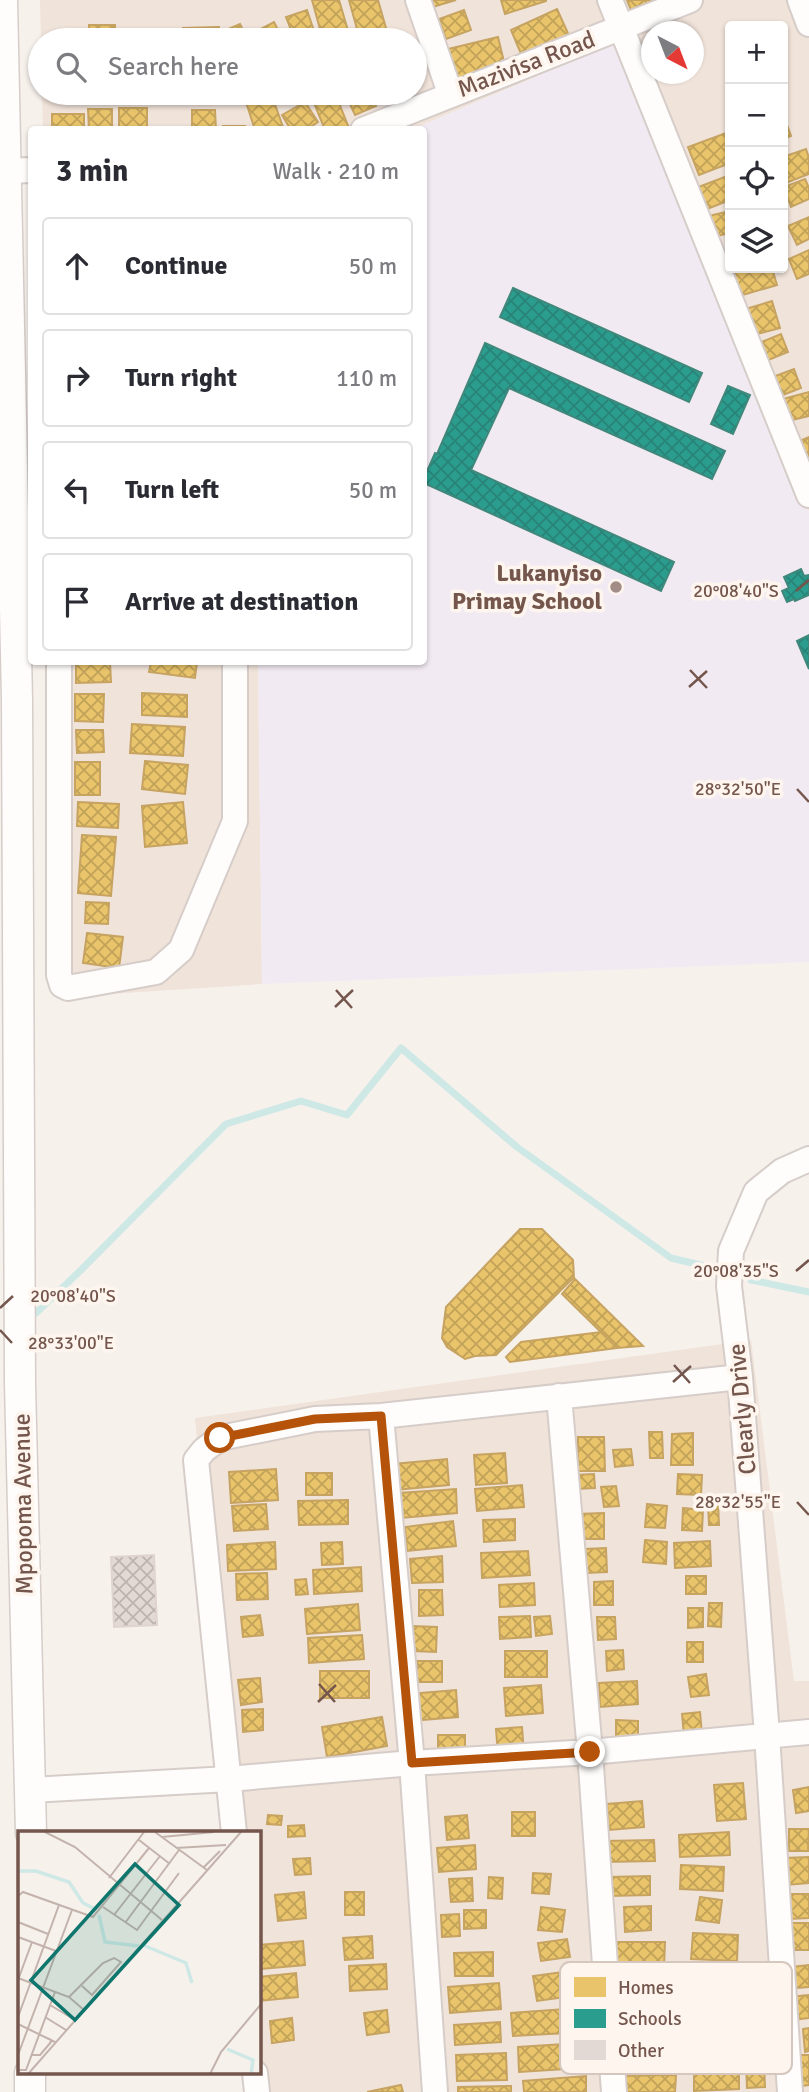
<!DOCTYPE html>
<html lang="en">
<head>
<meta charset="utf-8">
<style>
	body { margin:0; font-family:Signika,sans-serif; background:#f2f2f3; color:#2b2b33 }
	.controls { position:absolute; right:21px; top:21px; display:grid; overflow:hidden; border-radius:7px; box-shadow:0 2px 5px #0004 }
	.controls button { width:63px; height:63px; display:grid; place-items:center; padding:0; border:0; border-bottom:2px solid #e1e1e2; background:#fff; color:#2b2b33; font:35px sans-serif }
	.compass { position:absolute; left:641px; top:21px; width:63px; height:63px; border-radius:50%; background:#fff; box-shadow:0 2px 5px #0004; rotate:138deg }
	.stop { position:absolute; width:21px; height:21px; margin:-16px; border:5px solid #b45309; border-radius:50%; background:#fff }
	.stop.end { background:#b45309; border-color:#fff; box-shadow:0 2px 7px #0008 }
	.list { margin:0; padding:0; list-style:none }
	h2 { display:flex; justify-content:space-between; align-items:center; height:91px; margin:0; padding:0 28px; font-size:30px }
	h2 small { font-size:23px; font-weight:400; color:#7c7c81 }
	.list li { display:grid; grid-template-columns:46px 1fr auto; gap:21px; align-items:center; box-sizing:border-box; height:98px; margin:0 14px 14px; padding:0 14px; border:2px solid #e1e1e2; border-radius:7px }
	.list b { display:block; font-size:26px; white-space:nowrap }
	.list em { font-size:23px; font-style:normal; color:#7c7c81 }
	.icon { flex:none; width:38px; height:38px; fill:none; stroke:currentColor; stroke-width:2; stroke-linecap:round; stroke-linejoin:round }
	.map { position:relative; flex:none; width:809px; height:2092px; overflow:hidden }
	.search { position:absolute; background:#fff; box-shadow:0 2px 5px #0004; left:28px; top:28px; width:399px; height:77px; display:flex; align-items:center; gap:18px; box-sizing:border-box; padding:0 24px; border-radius:38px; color:#7c7c81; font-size:26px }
	.panel { position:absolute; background:#fff; box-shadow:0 2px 5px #0004; left:28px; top:126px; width:399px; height:539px; border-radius:7px }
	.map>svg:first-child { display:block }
	.residential { fill:#f0e3da; fill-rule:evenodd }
	.education { fill:#f2eaf3 }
	.homes { fill:url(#homes-cross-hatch); stroke:#c6a361; stroke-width:2 }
	.schools { fill:url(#schools-cross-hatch); stroke:#40887b; stroke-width:2 }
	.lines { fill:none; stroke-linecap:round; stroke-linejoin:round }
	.stream { stroke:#cee8e6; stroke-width:7 }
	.building { fill:url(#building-cross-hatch); stroke:#e0d4ce; stroke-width:2 }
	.minor-casing { stroke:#d6cdc9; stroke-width:28 }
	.tertiary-casing { stroke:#d6cdc9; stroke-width:33 }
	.minor { stroke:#fefdfc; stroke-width:24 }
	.tertiary { stroke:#fefdfc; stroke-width:30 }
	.route { stroke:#b45309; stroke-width:9 }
	.ticks { fill:none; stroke:#74564d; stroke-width:2.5 }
	.poi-dot { fill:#a28c85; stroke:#fef6ee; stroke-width:2.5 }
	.labels { text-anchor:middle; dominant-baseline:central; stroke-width:7; stroke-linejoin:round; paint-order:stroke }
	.street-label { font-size:24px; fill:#74564d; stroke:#fef6ee }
	.poi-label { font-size:24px; font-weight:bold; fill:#74564d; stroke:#fef6ee; text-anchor:end }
	.inset-river { fill:none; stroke:#cee8e6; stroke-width:3.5 }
	.inset-road { fill:none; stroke:#c3b3ac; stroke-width:2 }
	.view { fill:#0f766e; fill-opacity:0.15; stroke:#0f766e; stroke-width:3.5 }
	.inset-edge { fill:none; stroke:#74564d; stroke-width:3.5 }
	.key { fill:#fef6ee; stroke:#d5c6be; stroke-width:2 }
	.key-label { font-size:19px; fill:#74564d }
	.ticks-label { font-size:18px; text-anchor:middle; fill:#74564d; stroke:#fef6ee; stroke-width:7; stroke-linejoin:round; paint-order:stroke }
</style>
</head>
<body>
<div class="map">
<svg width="809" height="2092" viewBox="0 0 809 2092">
	<defs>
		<pattern id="homes-cross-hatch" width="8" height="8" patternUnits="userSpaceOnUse" patternTransform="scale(1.75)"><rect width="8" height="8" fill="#e9c46a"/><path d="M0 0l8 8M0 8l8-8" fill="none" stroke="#c1a259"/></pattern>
		<pattern id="schools-cross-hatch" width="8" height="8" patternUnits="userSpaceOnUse" patternTransform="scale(1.75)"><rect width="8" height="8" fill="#2a9d8f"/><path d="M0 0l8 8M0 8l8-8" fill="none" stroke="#298377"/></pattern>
		<pattern id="building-cross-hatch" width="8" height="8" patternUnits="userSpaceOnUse" patternTransform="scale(1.75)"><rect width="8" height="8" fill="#e3d9d4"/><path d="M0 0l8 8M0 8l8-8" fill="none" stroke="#bdb3ae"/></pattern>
	</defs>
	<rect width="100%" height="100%" fill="#f7f1ec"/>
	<path class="residential" d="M40,0H809V512L618,42L413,129H43L42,93H415V40H41ZM730,26H783V268H730ZM652,32H694V74H652Z
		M55,662H258L262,984L63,997Z
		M751,1340L794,1681H809V2092H256L259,2073V1833H232L195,1418Z"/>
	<path class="education" d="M618,42L809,512V962L262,984L258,662H424V130L413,129Z"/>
	<path class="homes" d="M312,0H339L349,34L323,40Z
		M349,0H378L388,35L369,40H360Z
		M424,0H456L426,9Z
		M501,0H546V1L505,14Z
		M627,0H655L631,10Z
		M557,9L571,40L524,61L511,30Z
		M307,10L317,40H295L286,17Z
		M464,10L471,30L446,39L439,19Z
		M274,22L283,40H256L253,33Z
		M240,24L248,40H224L221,32Z
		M89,25H115V40H90Z
		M219,27V40H183V28Z
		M151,32V40H128L127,33Z
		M498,37L506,70L452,82L444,50Z
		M253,93H271L284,130H255L244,96Z
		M310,93H335L349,128L325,130Z
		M345,93H370L376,106L355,115Z
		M305,102L318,122L306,130H291L282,115Z
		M119,108H147V130H119Z
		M88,109H112V130H89Z
		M192,110H215L216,130H192Z
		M52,114H84V130H52Z
		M783,114L791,136L783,139Z
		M223,126H245V130H223Z
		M161,127H183V130H161Z
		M726,133L730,144V163L699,175L688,147Z
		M806,149L809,158V174L783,184V157Z
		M730,175V200L702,211L693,189Z
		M805,179L809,188V199L791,207L784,187Z
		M730,211V233L708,238L704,217Z
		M809,217V239L797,245L788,226Z
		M730,247V267L722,251Z
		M809,250V274L797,279L789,259Z
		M749,268H772L777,285L739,296L732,273Z
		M772,301L780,328L746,337L739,311Z
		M781,334L788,352L766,361L759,343Z
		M794,369L801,388L773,399L767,379Z
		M809,392V416L788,421L783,399Z
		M809,437V459L799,463L792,444Z
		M76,662H110L111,682L76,683Z
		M151,662H197L195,678L149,672Z
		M142,693L187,695V717L142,715Z
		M75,694H104L103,722L75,721Z
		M132,724L185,727L183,756L130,753Z
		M76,730H103L104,752L77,753Z
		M145,761L188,765L185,794L142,789Z
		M75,762H100V795H75Z
		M78,802L119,804L118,828L77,826Z
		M183,802L187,843L145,847L142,806Z
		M82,835L116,837L111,896L78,893Z
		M86,902L109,903L108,924L85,923Z
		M87,933L123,937L119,968L83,963Z
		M520,1229H542L573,1260L574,1277L496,1355L475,1356L465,1359L447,1347L442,1338L446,1307Z
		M575,1279L643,1346L617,1348L562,1294Z
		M601,1332L617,1348L510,1362L506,1357L521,1342Z
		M649,1432H662L663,1458H650Z
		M693,1433V1465H671L672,1434Z
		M578,1437H604L605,1471H578Z
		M631,1449L633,1465L615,1467L613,1450Z
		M505,1453L507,1483L476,1485L474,1455Z
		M447,1459L449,1485L395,1490L393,1464Z
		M276,1469L278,1500L231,1503L229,1472Z
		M306,1473H332V1495H306Z
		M594,1474L595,1488L575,1489V1475Z
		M678,1474L702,1475L701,1495L677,1494Z
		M522,1485L524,1507L477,1511L475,1489Z
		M616,1486L619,1506L604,1507L601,1487Z
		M456,1489L457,1513L401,1518L399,1493Z
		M348,1500V1524L299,1525L298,1501Z
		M718,1503L719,1525H709L708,1504Z
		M266,1504L268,1529L234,1531L232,1506Z
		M647,1504L667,1506L665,1528L645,1527Z
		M683,1508L703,1510L702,1531L682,1530Z
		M604,1513V1539H576V1514Z
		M515,1519V1540L484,1542L483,1520Z
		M453,1521L456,1546L407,1551L405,1527Z
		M645,1540L667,1542L666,1564L643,1562Z
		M710,1541L711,1566L675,1568L674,1543Z
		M275,1542L276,1569L228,1571L227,1545Z
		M342,1542L343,1564L322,1565L321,1543Z
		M606,1548L607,1572L586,1573L585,1549Z
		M528,1551L530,1575L482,1578L481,1553Z
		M442,1556L443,1582L412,1583L410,1559Z
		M361,1567L362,1591L314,1594L313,1570Z
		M267,1573L268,1599L237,1600L236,1574Z
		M686,1576H706V1594H686Z
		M306,1579L308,1594L296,1595L295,1580Z
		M613,1581V1605H594V1582Z
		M534,1583L535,1605L500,1607L499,1585Z
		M419,1590H442L443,1615L419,1616Z
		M709,1603H722L721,1627L708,1626Z
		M358,1604L360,1630L307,1634L305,1609Z
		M688,1608H703V1627L688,1628Z
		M260,1615L263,1635L243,1637L241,1617Z
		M530,1616L531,1637L500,1639L499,1617Z
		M550,1616L552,1634L536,1636L534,1617Z
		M597,1617H615L616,1639L598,1640Z
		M412,1626L437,1627L436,1652L412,1651Z
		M362,1635L364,1659L309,1663L308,1638Z
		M687,1642H703V1662H687Z
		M623,1650L624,1669L607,1671L606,1651Z
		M505,1651H547V1677H505Z
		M417,1661H442V1682H417Z
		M320,1671H369V1698H320Z
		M706,1674L709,1695L691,1697L688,1677Z
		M260,1678L262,1702L241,1705L238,1680Z
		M637,1681L638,1704L600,1707L599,1683Z
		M541,1685L543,1713L506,1716L504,1688Z
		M456,1690L458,1717L411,1721L409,1694Z
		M263,1709V1730L243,1732L242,1710Z
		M700,1712L702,1734L684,1736L682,1714Z
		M382,1717L387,1746L327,1757L322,1727Z
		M616,1720L638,1721V1742H616Z
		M522,1727L524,1753L498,1755L496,1729Z
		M438,1735H465V1757L438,1758Z
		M743,1783L746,1819L717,1821L714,1785Z
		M809,1787V1811L796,1813L793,1790Z
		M642,1801L644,1827L609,1830L607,1804Z
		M512,1812H535V1836H512Z
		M268,1815L282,1816L281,1825L267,1824Z
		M467,1815L469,1838L447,1840L445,1817Z
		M304,1825L305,1836L288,1837V1826Z
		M789,1829H809L808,1851H789Z
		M729,1832L730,1855L680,1857L679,1835Z
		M654,1840L655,1861L605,1862V1841Z
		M475,1845L476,1869L439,1872L437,1848Z
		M809,1857V1883L786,1885L784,1858Z
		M310,1858L311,1874L295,1875L293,1859Z
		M681,1865L724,1867L723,1891L680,1889Z
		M533,1873L551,1874L549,1894L532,1893Z
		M650,1876V1895L609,1896V1877Z
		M489,1877L503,1878L502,1899L488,1898Z
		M472,1878L473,1901L451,1902L449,1879Z
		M304,1892L306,1918L278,1921L275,1895Z
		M345,1892H364V1915H345Z
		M788,1894H809V1918L789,1919Z
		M700,1897L722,1900L719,1923L696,1920Z
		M651,1906V1930L625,1932L624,1907Z
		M541,1907L565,1910L562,1932L538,1930Z
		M464,1910H486V1928L464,1929Z
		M459,1914L460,1936L442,1937L441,1915Z
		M792,1923H809V1950H792Z
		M693,1933L738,1935L737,1961L691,1959Z
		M372,1936L373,1958L345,1960L343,1938Z
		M567,1939L570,1957L541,1961L538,1943Z
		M303,1941L305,1965L261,1969L259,1945Z
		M611,1942H665L664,1968H610Z
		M493,1952V1976H455L454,1953Z
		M386,1964L387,1989L350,1991L349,1966Z
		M809,1965V1987L785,1989L783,1968Z
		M578,1970L581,1995L537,2001L533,1976Z
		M296,1973L298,1997L259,2001V1977Z
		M499,1983L501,2009L450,2013L448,1987Z
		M809,1995V2018L793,2020L789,1997Z
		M565,2009L567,2033L513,2036L511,2013Z
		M387,2010L389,2032L367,2035L364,2013Z
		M292,2018L294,2040L272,2043L270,2021Z
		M500,2022L501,2042L455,2045L454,2025Z
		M809,2028V2051L805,2052L803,2029Z
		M580,2043L582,2068L519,2072L518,2047Z
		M506,2053L507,2080L457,2081L456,2055Z
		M801,2055H809V2085L801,2086Z
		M746,2063H764L765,2087L747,2088Z
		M739,2070V2089L694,2091V2072Z
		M676,2075L675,2092H620V2076Z
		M586,2076V2092H524L523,2081Z
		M401,2085L403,2092H367Z
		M511,2086V2092H458V2087Z"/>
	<path class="schools" d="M513,288L702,373L689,402L500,317Z
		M485,343L725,451L712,479L509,388L471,470L674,562L661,591L424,483V478L435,453L437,454Z
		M728,386L750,395L733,434L711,424Z
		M801,569L804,576L809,575V595L795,601L794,599L787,602L782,591L789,588L784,577Z
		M809,635V669L797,641Z"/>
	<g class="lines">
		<path class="stream" d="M751,1280L809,1292
			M36,1313L80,1271L226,1124L301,1101L347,1115L401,1048L517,1147L671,1258L709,1267"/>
	</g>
	<path class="building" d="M154,1555L157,1625L114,1627L111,1557Z"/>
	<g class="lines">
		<g class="minor-casing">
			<path id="minor" d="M418,0L450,93
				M610,0L809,495
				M800,0L809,24
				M363,130L690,0
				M6,171L32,170
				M59,662V975L62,985L68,988L156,972L181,950L235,821V662
				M559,1396L590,1752L614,2092
				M381,1416L412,1763L435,2092
				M31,1790L229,1779L412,1763L590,1752L809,1732
				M234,1833L196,1460L204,1450L220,1438L315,1419L381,1416L740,1377
				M255,2073L257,2092
				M790,2092L767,1735L740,1377L729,1286L731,1251L756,1192L782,1171L809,1159"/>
		</g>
		<g class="tertiary-casing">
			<path id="tertiary" d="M2,0L17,701L20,1384L31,1833
				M30,2092V2073"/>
		</g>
		<use href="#minor" class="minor"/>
		<use href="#tertiary" class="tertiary"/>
	</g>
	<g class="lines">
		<path class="route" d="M220,1438L315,1419L381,1416L412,1763L590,1752"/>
	</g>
	<path class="ticks" d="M796,591L809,580M690,670L707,688M689,687L707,671M797,789L809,802M336,990L352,1008M335,1007L353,990M796,1271L809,1260M0,1308L13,1296M0,1330L12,1343M674,1365L690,1383M673,1382L691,1366M797,1502L809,1515M319,1684L335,1702M318,1702L336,1685"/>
	<circle class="poi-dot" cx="616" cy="587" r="7"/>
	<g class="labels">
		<g class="street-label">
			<text transform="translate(526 64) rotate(-21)">Mazivisa Road</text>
			<text transform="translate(742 1409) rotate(-95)">Clearly Drive</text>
			<text transform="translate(23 1504) rotate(-91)">Mpopoma Avenue</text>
		</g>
		<g class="poi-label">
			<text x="602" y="573">Lukanyiso<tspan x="602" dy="28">Primay School</tspan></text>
		</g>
	</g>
	<g transform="translate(18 1831)">
		<rect width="243" height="243" fill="#f7f1ec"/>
		<path class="inset-river" d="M0,40H18L51,51L65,72L77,78M81,84L87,111L121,115M125,114L168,132L174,152M209,218L235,229L233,243"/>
		<path class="inset-road" d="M27,1L57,16L144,89M137,1L189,39M144,6L196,1M121,9L152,33M158,17L208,14M186,36L202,20M91,47L126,1M0,65L5,61L75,86L131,17M85,76L119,99L161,42M96,84L142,25M0,91L30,103M107,92L161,19M0,106L38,120M0,147L51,166L66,179M0,149L14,111M51,166L85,132L96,127L103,131L74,164L64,155M32,174L57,189M0,186L41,74M27,186L48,199M0,193L37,211M0,224L54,79M13,224H22L33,211L31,207M0,239H8L37,161M10,243L223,1M192,243L203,221L244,172"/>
		<path class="view" d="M117,33L161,74L57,189L13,149Z"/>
		<rect width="243" height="243" class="inset-edge"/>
	</g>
	<rect x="560" y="1962" width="232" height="112" rx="10" class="key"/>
	<rect x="574" y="1977" width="32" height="20" fill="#e9c46a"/>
	<rect x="574" y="2009" width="32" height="19" fill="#2a9d8f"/>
	<rect x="574" y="2040" width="32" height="20" fill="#e3d9d4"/>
	<g class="key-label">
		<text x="618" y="1994">Homes</text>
		<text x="618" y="2025">Schools</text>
		<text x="618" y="2057">Other</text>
	</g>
	<g class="ticks-label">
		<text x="736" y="597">20°08'40"S</text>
		<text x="738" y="795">28°32'50"E</text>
		<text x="736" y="1277">20°08'35"S</text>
		<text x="73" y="1302">20°08'40"S</text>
		<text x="71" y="1349">28°33'00"E</text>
		<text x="738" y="1508">28°32'55"E</text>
	</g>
</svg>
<div class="controls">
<button>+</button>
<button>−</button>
<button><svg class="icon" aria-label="locate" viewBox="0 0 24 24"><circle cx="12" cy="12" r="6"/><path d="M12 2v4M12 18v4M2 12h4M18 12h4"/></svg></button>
<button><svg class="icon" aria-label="layers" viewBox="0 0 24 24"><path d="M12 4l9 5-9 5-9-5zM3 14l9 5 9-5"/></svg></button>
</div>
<svg class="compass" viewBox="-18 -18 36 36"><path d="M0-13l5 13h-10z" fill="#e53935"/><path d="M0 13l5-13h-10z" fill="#7c7c81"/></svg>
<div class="stop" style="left:220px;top:1438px"></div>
<div class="stop end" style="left:590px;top:1752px"></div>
<div class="search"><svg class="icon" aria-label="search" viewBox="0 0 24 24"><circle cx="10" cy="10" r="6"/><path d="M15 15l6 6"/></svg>Search here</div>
<section class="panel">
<h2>3 min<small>Walk · 210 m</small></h2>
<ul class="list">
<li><svg class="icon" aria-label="ahead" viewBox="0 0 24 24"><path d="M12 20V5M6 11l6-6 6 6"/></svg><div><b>Continue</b></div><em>50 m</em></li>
<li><svg class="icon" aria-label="right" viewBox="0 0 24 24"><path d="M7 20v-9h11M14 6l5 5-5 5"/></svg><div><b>Turn right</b></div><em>110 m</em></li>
<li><svg class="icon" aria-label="left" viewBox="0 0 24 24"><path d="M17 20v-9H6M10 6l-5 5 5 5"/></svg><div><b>Turn left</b></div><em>50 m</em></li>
<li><svg class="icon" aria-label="arrive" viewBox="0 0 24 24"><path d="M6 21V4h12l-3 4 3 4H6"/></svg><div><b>Arrive at destination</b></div></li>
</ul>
</section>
</div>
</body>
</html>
